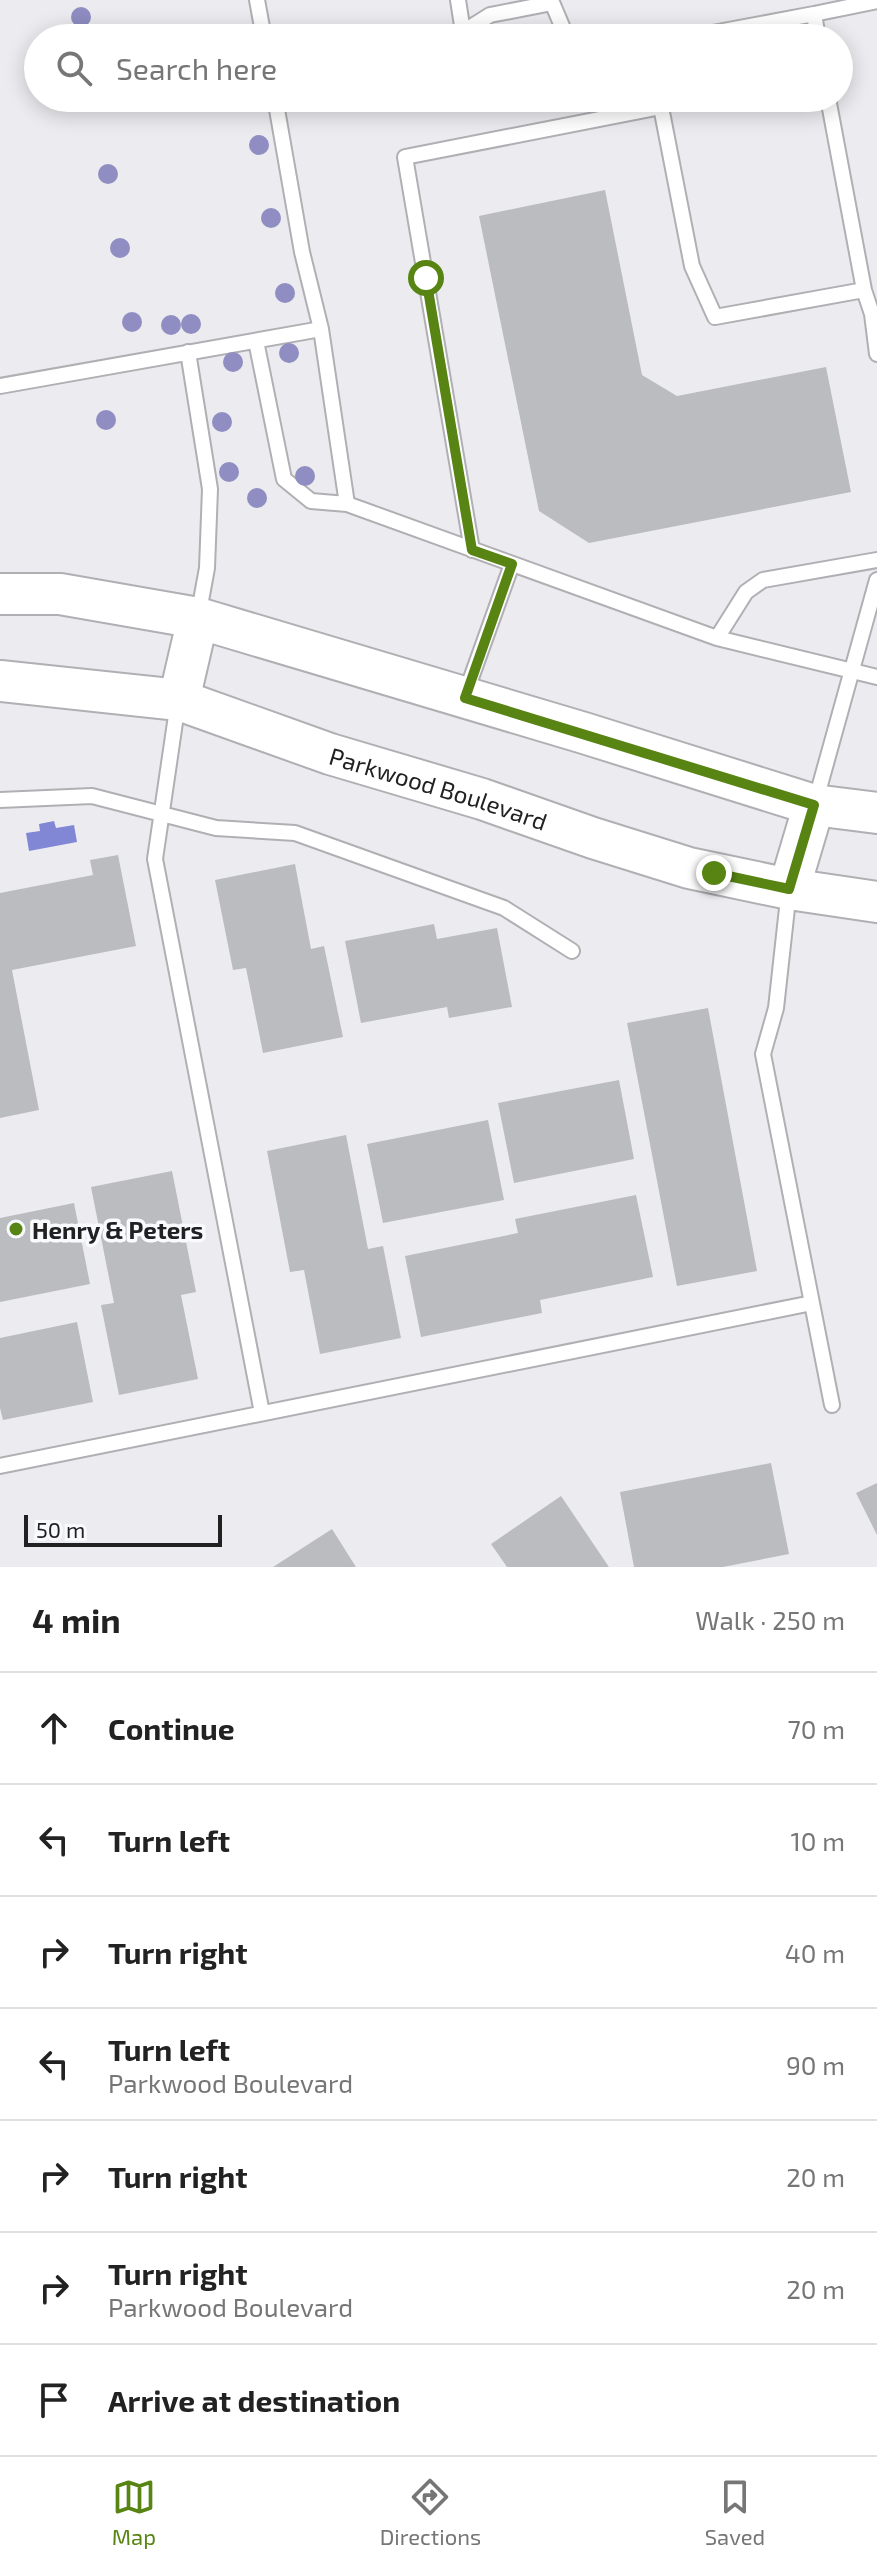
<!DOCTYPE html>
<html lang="en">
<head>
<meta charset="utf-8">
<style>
	body { margin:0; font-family:"Exo 2",sans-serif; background:#f6f6f6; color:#222 }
	.scale { position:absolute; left:24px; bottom:20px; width:198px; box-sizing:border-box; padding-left:8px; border:4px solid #212122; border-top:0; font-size:22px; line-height:28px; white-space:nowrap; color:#212122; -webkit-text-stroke:6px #f9fafd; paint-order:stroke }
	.stop { position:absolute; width:24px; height:24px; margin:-18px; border:6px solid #578413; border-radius:50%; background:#fff }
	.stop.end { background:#578413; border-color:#fff; box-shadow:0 2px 8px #0008 }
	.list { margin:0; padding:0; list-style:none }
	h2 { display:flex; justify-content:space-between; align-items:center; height:104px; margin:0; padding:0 32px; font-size:34px }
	h2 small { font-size:26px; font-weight:400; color:#767676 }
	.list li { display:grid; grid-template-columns:52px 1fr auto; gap:24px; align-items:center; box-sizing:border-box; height:112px; padding:0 32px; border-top:2px solid #e0e0e0 }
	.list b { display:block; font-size:30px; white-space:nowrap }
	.list p { margin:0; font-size:26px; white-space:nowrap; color:#767676 }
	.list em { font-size:26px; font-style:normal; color:#767676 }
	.icon { flex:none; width:44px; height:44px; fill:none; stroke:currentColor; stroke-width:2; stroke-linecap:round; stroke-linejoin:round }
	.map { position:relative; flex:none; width:877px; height:1567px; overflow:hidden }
	.search { position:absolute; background:#fff; box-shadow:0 4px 20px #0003; left:24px; right:24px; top:24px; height:88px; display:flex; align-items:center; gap:20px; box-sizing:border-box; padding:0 28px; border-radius:44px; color:#767676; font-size:30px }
	.sheet { height:888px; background:#fff }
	nav { display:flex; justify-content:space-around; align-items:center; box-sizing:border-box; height:112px; border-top:2px solid #e0e0e0; background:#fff; font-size:22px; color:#767676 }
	nav a { display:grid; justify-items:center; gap:4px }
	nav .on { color:#578413 }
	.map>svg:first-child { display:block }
	.water { fill:#8186d5 }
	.building { fill:#bbbcbf }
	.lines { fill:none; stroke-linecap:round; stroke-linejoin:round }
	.service-casing { stroke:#b0b0b4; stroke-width:18 }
	.secondary-casing { stroke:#b0b0b4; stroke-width:44 }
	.service { stroke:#fff; stroke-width:14 }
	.secondary { stroke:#fff; stroke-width:40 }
	.tree { fill:#8f8dc2 }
	.route { stroke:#578413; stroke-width:10 }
	.poi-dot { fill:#578413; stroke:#f9fafd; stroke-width:3 }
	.labels { text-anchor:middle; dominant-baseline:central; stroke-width:7; stroke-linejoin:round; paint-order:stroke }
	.street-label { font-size:24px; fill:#212122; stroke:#f9fafd }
	.poi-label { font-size:24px; font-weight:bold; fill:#212122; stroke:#f9fafd; text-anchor:start }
</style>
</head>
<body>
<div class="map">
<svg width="877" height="1567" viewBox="0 0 877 1567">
	<rect width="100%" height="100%" fill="#ececf0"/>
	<path class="water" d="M54,821L56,828L74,825L77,842L29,851L26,833L40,831L39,824Z"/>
	<path class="building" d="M605,190L642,375L677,396L826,367L851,492L589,543L539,511L479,216Z
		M118,855L136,946L12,970L39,1110L0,1118V893L93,875L90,860Z
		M295,864L311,949L324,946L343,1037L263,1053L246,968L233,970L215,880Z
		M434,924L437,939L497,928L512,1007L449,1018L447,1007L361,1023L345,941Z
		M708,1008L757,1271L677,1286L627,1023Z
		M619,1080L634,1159L514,1183L498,1103Z
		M488,1120L504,1200L383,1223L367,1144Z
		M346,1135L368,1249L383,1246L401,1338L320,1354L304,1270L290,1272L267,1151Z
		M172,1171L196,1292L181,1295L198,1379L119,1395L101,1305L114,1303L91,1187Z
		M636,1195L653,1277L540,1300L542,1313L421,1337L405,1256L518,1233L515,1219Z
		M74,1203L90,1284L0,1302V1218Z
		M77,1322L93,1402L3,1420L0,1408V1338Z
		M771,1463L789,1554L723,1567H634L620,1492Z
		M877,1483V1535L856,1493Z
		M561,1496L609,1567H507L491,1544Z
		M332,1529L356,1567H273Z"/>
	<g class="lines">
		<g class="service-casing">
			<path id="service" d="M257,0L264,38
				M458,0L463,32L490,15L552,3
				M551,0L567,38
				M814,14L877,1
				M686,38L814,14L818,38
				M828,98L864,290L872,314L877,354
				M321,329L347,504L717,638L877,677
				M256,341L284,479L311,501L347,504
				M188,352L210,489L207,568L198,617
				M0,386L321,329L302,252L275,98
				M472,550L405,157L661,107L692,266L715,317L864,290
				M717,638L746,592L763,580L877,560
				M465,695L512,564
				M178,702L155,859L262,1413
				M0,800L92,796L216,828L295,833L504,908L572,951
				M815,803L877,580
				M789,890L776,1008L763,1054L832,1405
				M0,1466L812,1303"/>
		</g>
		<g class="secondary-casing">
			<g id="secondary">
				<path d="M0,594H60L198,618L584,733L814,805L877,813"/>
				<path id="s1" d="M0,681L179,700L330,754L482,799L593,838L689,868L789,889L877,902"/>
				<path d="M179,700L198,618"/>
				<path d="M789,889L814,805"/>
			</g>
		</g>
		<use href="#service" class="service"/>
		<use href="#secondary" class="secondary"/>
	</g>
	<g class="tree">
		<circle cx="81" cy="17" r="10"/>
		<circle cx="259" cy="145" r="10"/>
		<circle cx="108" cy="174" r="10"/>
		<circle cx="271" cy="218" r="10"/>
		<circle cx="120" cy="248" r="10"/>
		<circle cx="285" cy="293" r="10"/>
		<circle cx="132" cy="322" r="10"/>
		<circle cx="191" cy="324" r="10"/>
		<circle cx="171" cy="325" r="10"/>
		<circle cx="289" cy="353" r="10"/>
		<circle cx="233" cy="362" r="10"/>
		<circle cx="106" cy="420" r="10"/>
		<circle cx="222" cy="422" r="10"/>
		<circle cx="229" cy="472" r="10"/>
		<circle cx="305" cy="476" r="10"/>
		<circle cx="257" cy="498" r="10"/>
	</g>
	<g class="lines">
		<path class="route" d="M426,278L472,550L512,564L465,698L814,805L789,889L714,873"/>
	</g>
	<circle class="poi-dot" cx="16" cy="1229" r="8"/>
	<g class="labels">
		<g class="street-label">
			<text stroke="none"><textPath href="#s1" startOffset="454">Parkwood Boulevard</textPath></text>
		</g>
		<g class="poi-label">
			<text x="32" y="1229">Henry &amp; Peters</text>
		</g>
	</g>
</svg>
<div class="scale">50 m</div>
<div class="stop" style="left:426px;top:278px"></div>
<div class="stop end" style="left:714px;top:873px"></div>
<div class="search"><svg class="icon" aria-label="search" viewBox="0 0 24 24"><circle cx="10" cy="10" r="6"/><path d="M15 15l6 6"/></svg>Search here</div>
</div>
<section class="sheet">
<h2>4 min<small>Walk · 250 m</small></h2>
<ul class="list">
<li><svg class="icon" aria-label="ahead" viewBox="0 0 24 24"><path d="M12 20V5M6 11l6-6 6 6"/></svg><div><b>Continue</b></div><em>70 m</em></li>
<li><svg class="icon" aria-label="left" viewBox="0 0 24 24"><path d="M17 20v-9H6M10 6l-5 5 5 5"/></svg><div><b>Turn left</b></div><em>10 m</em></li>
<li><svg class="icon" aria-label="right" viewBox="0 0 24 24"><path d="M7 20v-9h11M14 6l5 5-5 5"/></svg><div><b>Turn right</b></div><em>40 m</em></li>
<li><svg class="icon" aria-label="left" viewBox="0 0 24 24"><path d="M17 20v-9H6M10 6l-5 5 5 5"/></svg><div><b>Turn left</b><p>Parkwood Boulevard</p></div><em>90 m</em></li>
<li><svg class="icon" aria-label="right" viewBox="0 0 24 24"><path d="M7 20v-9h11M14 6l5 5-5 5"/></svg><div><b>Turn right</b></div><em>20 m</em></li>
<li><svg class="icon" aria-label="right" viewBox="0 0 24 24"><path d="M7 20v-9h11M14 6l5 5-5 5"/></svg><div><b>Turn right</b><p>Parkwood Boulevard</p></div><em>20 m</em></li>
<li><svg class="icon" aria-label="arrive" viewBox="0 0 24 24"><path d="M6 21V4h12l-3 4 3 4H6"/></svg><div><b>Arrive at destination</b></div></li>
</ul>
</section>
<nav>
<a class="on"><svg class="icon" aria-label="map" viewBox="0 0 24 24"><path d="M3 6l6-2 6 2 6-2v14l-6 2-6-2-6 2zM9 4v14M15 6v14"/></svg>Map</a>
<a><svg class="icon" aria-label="directions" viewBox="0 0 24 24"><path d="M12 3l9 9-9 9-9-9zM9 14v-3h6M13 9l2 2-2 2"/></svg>Directions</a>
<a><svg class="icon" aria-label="saved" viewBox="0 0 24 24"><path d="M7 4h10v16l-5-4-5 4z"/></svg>Saved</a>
</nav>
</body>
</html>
